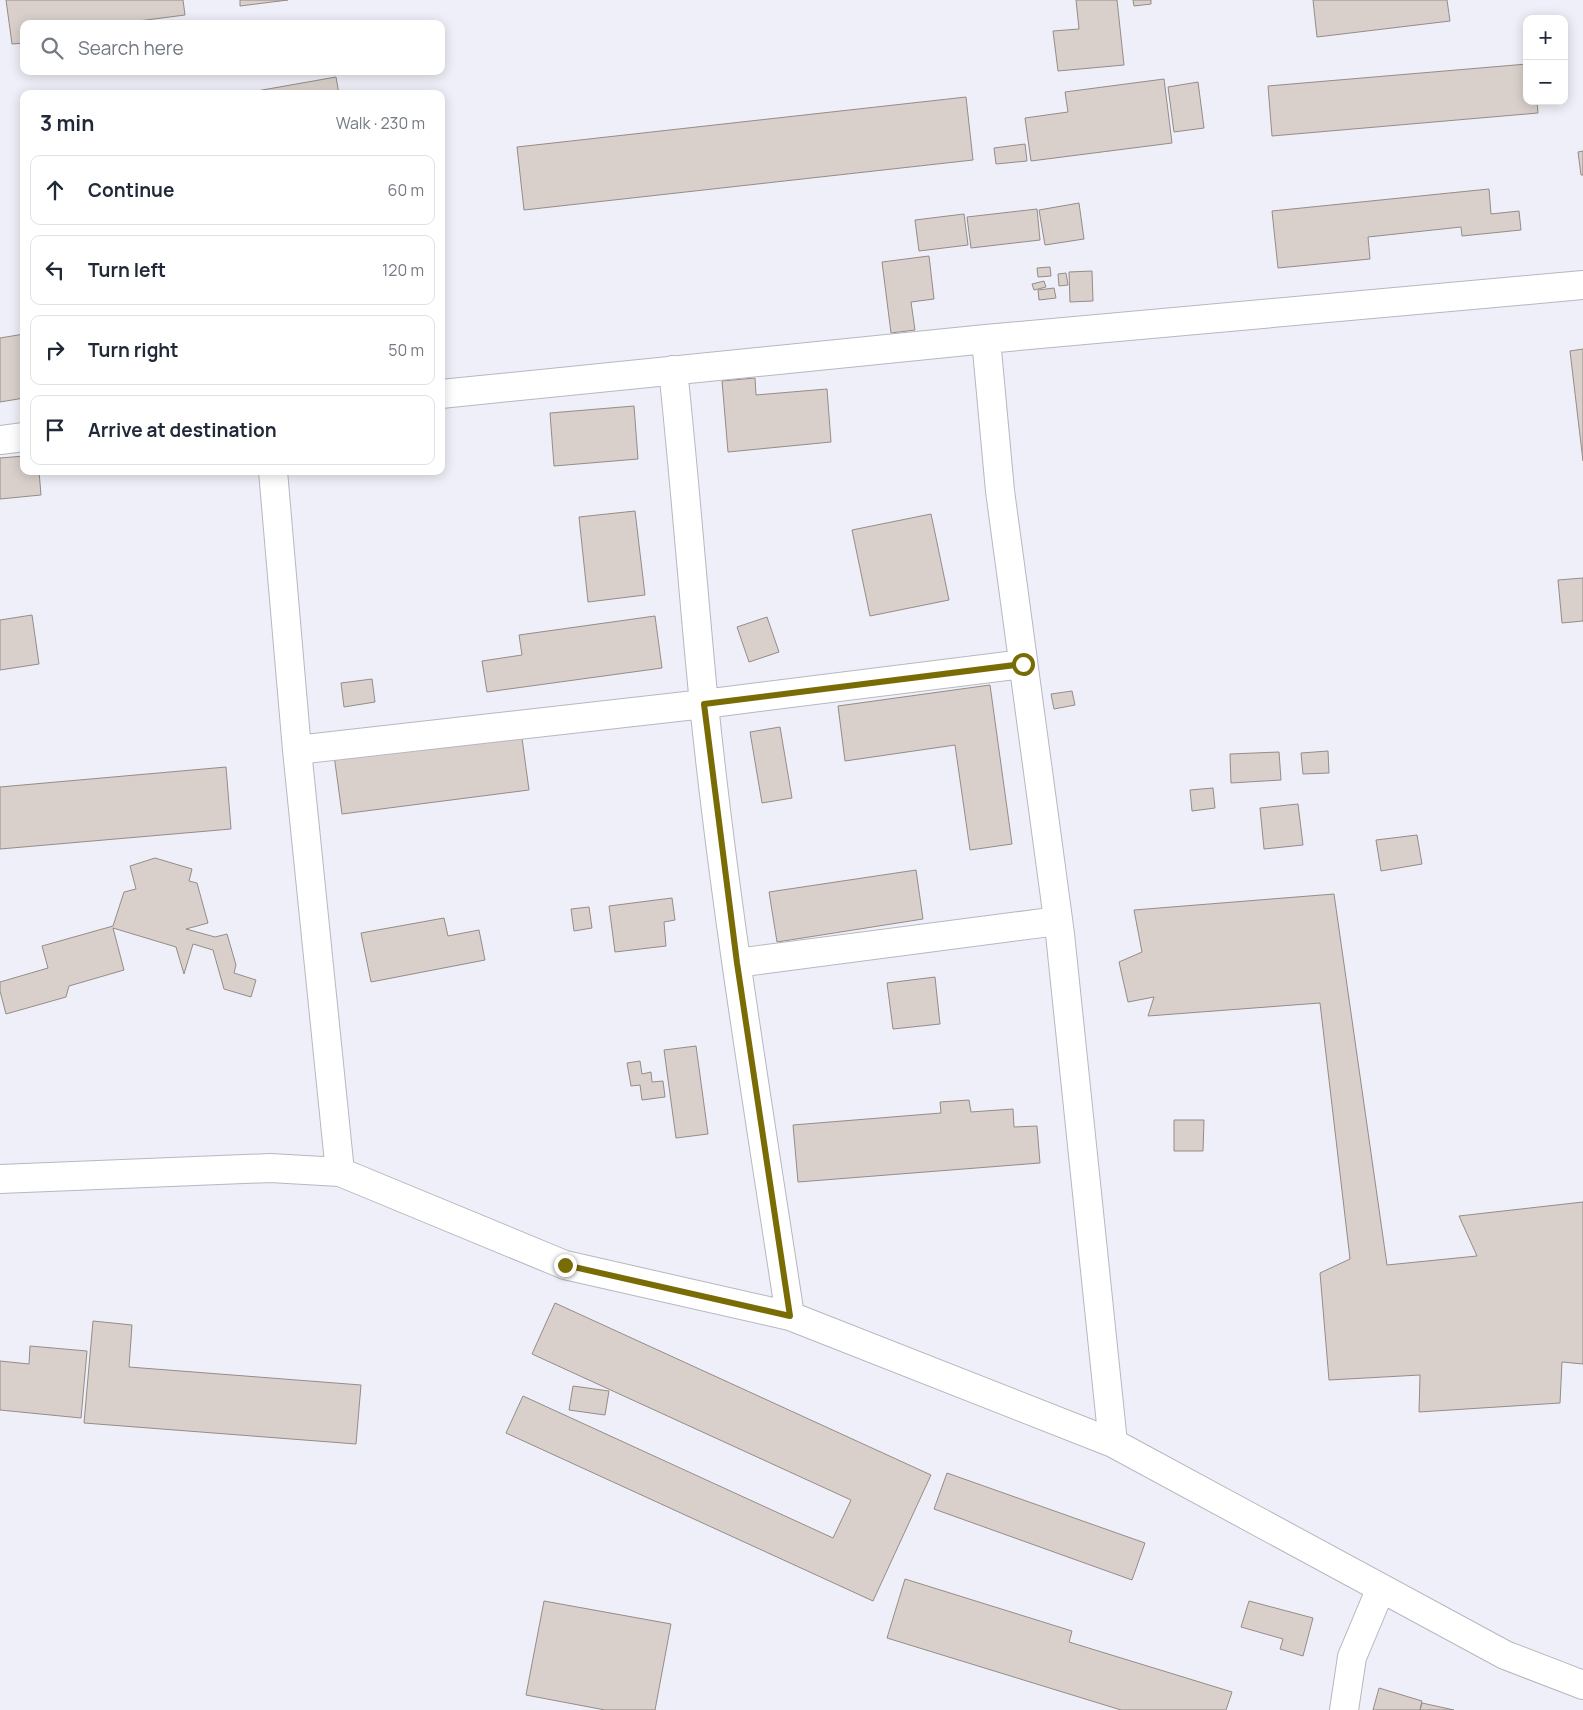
<!DOCTYPE html>
<html lang="en">
<head>
<meta charset="utf-8">
<style>
	body { margin:0; font-family:Manrope,sans-serif; background:#f2f2f3; color:#1f2937 }
	.controls { position:absolute; right:15px; top:15px; display:grid; overflow:hidden; border-radius:10px; box-shadow:0 2px 12px #0003 }
	.controls button { width:45px; height:45px; display:grid; place-items:center; padding:0; border:0; border-bottom:1px solid #e0e1e3; background:#fff; color:#1f2937; font:25px sans-serif }
	.stop { position:absolute; width:15px; height:15px; margin:-11px; border:4px solid #7a6c05; border-radius:50%; background:#fff }
	.stop.end { background:#7a6c05; border-color:#fff; box-shadow:0 1px 5px #0008 }
	.list { margin:0; padding:0; list-style:none }
	h2 { display:flex; justify-content:space-between; align-items:center; height:65px; margin:0; padding:0 20px; font-size:21px }
	h2 small { font-size:16px; font-weight:400; color:#747a83 }
	.list li { display:grid; grid-template-columns:32px 1fr auto; gap:15px; align-items:center; box-sizing:border-box; height:70px; margin:0 10px 10px; padding:0 10px; border:1px solid #e0e1e3; border-radius:10px }
	.list b { display:block; font-size:19px; white-space:nowrap }
	.list em { font-size:16px; font-style:normal; color:#747a83 }
	.icon { flex:none; width:28px; height:28px; fill:none; stroke:currentColor; stroke-width:2; stroke-linecap:round; stroke-linejoin:round }
	.map { position:relative; flex:none; width:1583px; height:1710px; overflow:hidden }
	.search { position:absolute; background:#fff; box-shadow:0 2px 12px #0003; left:20px; top:20px; width:425px; height:55px; display:flex; align-items:center; gap:12px; box-sizing:border-box; padding:0 18px; border-radius:10px; color:#747a83; font-size:19px }
	.panel { position:absolute; background:#fff; box-shadow:0 2px 12px #0003; left:20px; top:90px; width:425px; height:385px; border-radius:10px }
	.map>svg:first-child { display:block }
	.building { fill:#d9d0cb; stroke:#958c88 }
	.lines { fill:none; stroke-linecap:round; stroke-linejoin:round }
	.minor-casing { stroke:#b7b7c0; stroke-width:30 }
	.minor { stroke:#fff; stroke-width:28 }
	.route { stroke:#7a6c05; stroke-width:6 }
</style>
</head>
<body>
<div class="map">
<svg width="1583" height="1710" viewBox="0 0 1583 1710">
	<rect width="100%" height="100%" fill="#eeeff8"/>
	<path class="building" d="M6,0H183L185,15L115,24H24V43L12,44Z
		M240,0H288L240,6Z
		M1076,0H1117L1124,65L1058,71L1053,31L1079,29Z
		M1133,0H1151V4L1134,6Z
		M1313,0H1447L1450,21L1317,37Z
		M1527,64V101H1537L1538,113L1272,136L1268,86Z
		M336,77L339,94H252L251,92Z
		M1164,79L1172,143L1031,161L1025,118L1068,112L1065,92Z
		M1198,82L1204,128L1174,132L1168,87Z
		M966,97L973,160L524,210L517,147Z
		M1025,144L1027,161L996,164L994,148Z
		M1583,151V175H1581L1578,152Z
		M1489,189L1491,214L1519,211L1521,230L1462,236L1461,227L1368,237L1370,259L1278,268L1272,211Z
		M1079,203L1084,239L1045,245L1039,210Z
		M1037,209L1040,240L971,248L967,217Z
		M964,214L968,245L919,251L915,220Z
		M929,256L934,299L911,302L915,330L891,333L882,262Z
		M1050,267L1051,276L1038,277L1037,268Z
		M1092,271L1093,301L1070,302L1069,272Z
		M1066,273L1068,285L1059,286L1058,274Z
		M1044,281L1046,287L1034,290L1032,284Z
		M1054,288L1056,298L1039,300L1038,290Z
		M24,334V398L0,402V338Z
		M1583,349V461L1570,351Z
		M755,378L756,395L827,389L831,442L728,452L722,381Z
		M634,406L638,459L554,466L550,413Z
		M24,456V471H39L41,495L0,499V458Z
		M635,511L645,595L588,602L579,517Z
		M931,514L949,600L870,616L852,530Z
		M1583,578V621L1562,623L1558,580Z
		M32,615L39,664L0,670V620Z
		M655,616L662,668L487,692L482,661L522,655L519,635Z
		M767,617L779,652L749,662L737,627Z
		M372,679L375,702L344,707L341,683Z
		M990,685L1012,844L970,850L955,745L845,761L838,706Z
		M1072,691L1075,705L1054,709L1051,694Z
		M780,727L792,798L762,803L750,732Z
		M521,731L529,790L342,814L334,755Z
		M1328,751L1329,773L1303,774L1301,753Z
		M1279,752L1281,780L1231,783L1230,754Z
		M226,767L231,829L0,849V787Z
		M1213,788L1215,808L1192,811L1190,790Z
		M1298,804L1303,845L1264,849L1260,808Z
		M1417,835L1422,864L1381,871L1376,840Z
		M155,858L192,869L189,881L197,883L208,923L186,929L215,937L227,934L236,965L234,973L256,980L251,997L224,989L213,950L193,944L184,974L176,947L113,928L124,970L69,986L66,997L6,1014L0,991V982L48,968L42,946L113,926L124,892L136,889L130,866Z
		M916,870L923,919L777,942L769,892Z
		M1334,894L1387,1265L1477,1256L1459,1216L1583,1202V1364L1562,1362L1560,1403L1419,1412L1420,1375L1329,1380L1320,1273L1350,1259L1320,1003L1148,1016L1154,997L1128,1002L1119,962L1142,952L1134,910Z
		M672,898L675,920L664,922L666,946L615,952L609,906Z
		M589,907L592,928L574,931L571,909Z
		M444,918L448,936L479,930L485,960L371,982L361,933Z
		M935,977L940,1024L893,1029L887,983Z
		M696,1046L708,1134L676,1138L664,1050Z
		M640,1061L642,1074L651,1072L652,1082L663,1081L665,1097L642,1100L640,1085L631,1086L627,1063Z
		M969,1100L971,1112L1013,1109L1014,1127L1037,1126L1040,1163L798,1182L793,1125L941,1113L940,1102Z
		M1174,1120H1204L1203,1151H1174Z
		M555,1303L931,1475L873,1601L506,1433L523,1396L833,1538L851,1500L532,1354Z
		M93,1321L132,1325L129,1367L361,1385L356,1444L84,1423Z
		M30,1346L87,1351L81,1418L0,1410V1361L29,1364Z
		M573,1386L609,1391L605,1415L569,1410Z
		M947,1473L1145,1543L1132,1580L934,1509Z
		M905,1579L1072,1631L1069,1642L1232,1692L1226,1710H1121L887,1638Z
		M544,1601L671,1624L655,1710H605L526,1695Z
		M1249,1601L1313,1618L1303,1656L1280,1649L1283,1639L1241,1627Z
		M1379,1688L1422,1701L1420,1710H1373Z
		M1422,1703L1454,1710H1420Z"/>
	<g class="lines">
		<g class="minor-casing">
			<path id="minor" d="M986,339L1000,491L1060,934L1113,1443
				M673,370C685,481 693,592 704,704C725,909 759,1112 790,1316
				M441,394L986,339L1583,285
				M0,440L24,437
				M273,471L297,750L340,1172
				M297,750L704,704L1023,664
				M737,963L1058,921
				M0,1179L270,1168L340,1172L565,1265L790,1316L1113,1443L1505,1655L1583,1685
				M1344,1710L1352,1657L1381,1588"/>
		</g>
		<use href="#minor" class="minor"/>
	</g>
	<g class="lines">
		<path class="route" d="M565,1265L790,1316L737,963L704,704L1023,664"/>
	</g>
</svg>
<div class="controls">
<button>+</button>
<button>−</button>
</div>
<div class="stop" style="left:1023px;top:664px"></div>
<div class="stop end" style="left:565px;top:1265px"></div>
<div class="search"><svg class="icon" aria-label="search" viewBox="0 0 24 24"><circle cx="10" cy="10" r="6"/><path d="M15 15l6 6"/></svg>Search here</div>
<section class="panel">
<h2>3 min<small>Walk · 230 m</small></h2>
<ul class="list">
<li><svg class="icon" aria-label="ahead" viewBox="0 0 24 24"><path d="M12 20V5M6 11l6-6 6 6"/></svg><div><b>Continue</b></div><em>60 m</em></li>
<li><svg class="icon" aria-label="left" viewBox="0 0 24 24"><path d="M17 20v-9H6M10 6l-5 5 5 5"/></svg><div><b>Turn left</b></div><em>120 m</em></li>
<li><svg class="icon" aria-label="right" viewBox="0 0 24 24"><path d="M7 20v-9h11M14 6l5 5-5 5"/></svg><div><b>Turn right</b></div><em>50 m</em></li>
<li><svg class="icon" aria-label="arrive" viewBox="0 0 24 24"><path d="M6 21V4h12l-3 4 3 4H6"/></svg><div><b>Arrive at destination</b></div></li>
</ul>
</section>
</div>
</body>
</html>
